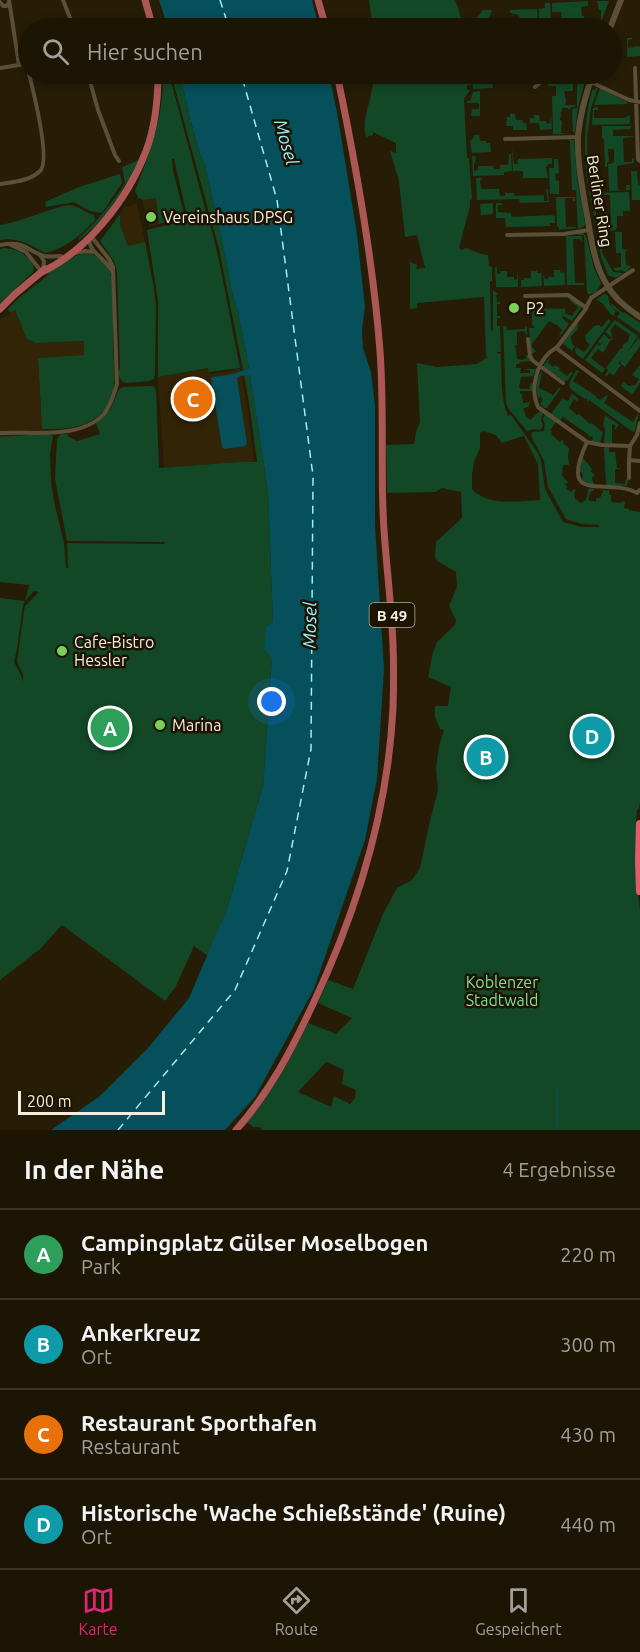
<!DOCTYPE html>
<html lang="de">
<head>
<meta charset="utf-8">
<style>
	body { margin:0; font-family:Ubuntu,sans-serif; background:#251e0e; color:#f1f3f6 }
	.scale { position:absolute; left:18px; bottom:15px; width:147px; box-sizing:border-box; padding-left:6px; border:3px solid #f4ede0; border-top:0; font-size:16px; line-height:21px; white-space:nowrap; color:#f4ede0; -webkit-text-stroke:4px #1d1301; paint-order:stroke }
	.you { position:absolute; left:272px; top:702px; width:21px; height:21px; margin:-15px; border:4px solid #fff; border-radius:50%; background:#1a73e8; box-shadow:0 0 0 9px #1a73e833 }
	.badge { display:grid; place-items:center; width:39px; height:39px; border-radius:50%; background:#db2777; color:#fff; font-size:20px; font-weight:700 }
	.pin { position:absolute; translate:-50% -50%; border:3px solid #fff; box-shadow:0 2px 6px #0006 }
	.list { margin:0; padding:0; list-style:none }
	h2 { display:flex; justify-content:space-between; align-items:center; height:78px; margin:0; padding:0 24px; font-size:26px }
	h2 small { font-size:20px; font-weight:400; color:#a09f9a }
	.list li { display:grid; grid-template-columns:39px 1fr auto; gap:18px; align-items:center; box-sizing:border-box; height:90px; padding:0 24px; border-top:2px solid #3b3426 }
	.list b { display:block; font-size:22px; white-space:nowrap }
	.list p { margin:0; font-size:20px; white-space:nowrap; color:#a09f9a }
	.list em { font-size:20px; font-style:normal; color:#a09f9a }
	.icon { flex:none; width:33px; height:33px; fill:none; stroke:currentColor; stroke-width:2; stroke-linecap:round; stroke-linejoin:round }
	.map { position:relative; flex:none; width:640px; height:1130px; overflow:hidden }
	.search { position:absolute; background:#1d1504; box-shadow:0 3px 9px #0003; left:18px; right:18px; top:18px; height:66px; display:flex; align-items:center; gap:15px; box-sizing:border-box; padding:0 21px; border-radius:33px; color:#a09f9a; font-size:22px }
	.sheet { height:438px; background:#1d1504 }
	nav { display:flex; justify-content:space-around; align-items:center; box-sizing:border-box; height:84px; border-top:2px solid #3b3426; background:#1d1504; font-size:16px; color:#a09f9a }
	nav a { display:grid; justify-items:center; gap:3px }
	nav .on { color:#db2777 }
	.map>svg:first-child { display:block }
	.built { fill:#322406 }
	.green { fill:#134827; fill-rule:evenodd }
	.water { fill:#05505a }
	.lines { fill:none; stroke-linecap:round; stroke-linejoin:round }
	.stream { stroke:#05505a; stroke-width:1.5 }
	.ferry { stroke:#99effc; stroke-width:1.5; stroke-dasharray:8 6; stroke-linecap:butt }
	.street { stroke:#5b4f38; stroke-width:4 }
	.secondary { stroke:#5b4f38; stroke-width:6 }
	.primary { stroke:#ab5756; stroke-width:7 }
	.highway { stroke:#e15c6a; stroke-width:8 }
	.poi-dot { fill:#7ad156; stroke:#1d1301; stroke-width:2 }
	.labels { text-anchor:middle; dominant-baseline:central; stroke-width:5; stroke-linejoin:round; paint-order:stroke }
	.shield { fill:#1d1301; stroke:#b4ac9d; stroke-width:1.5 }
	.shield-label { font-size:15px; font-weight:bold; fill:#f4ede0 }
	.street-label { font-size:16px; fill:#f4ede0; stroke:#1d1301 }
	.poi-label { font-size:16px; fill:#f4ede0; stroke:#1d1301; text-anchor:start }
	.park-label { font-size:16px; fill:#78e099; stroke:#1d1301 }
	.water-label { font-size:18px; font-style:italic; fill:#99effc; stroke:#1d1301 }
</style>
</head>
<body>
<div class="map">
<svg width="640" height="1130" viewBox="0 0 640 1130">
	<rect width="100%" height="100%" fill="#271c06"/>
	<path class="built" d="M156,197L159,224L149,226L142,200Z
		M137,204L145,242L128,246L120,225V214L124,207Z
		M15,310L27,339L36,343L84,341L85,355L38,358L42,434L0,437V320Z
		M209,368L210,374L240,369L248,411L254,462H240L164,468L158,377Z"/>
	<path class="green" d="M369,0H455L458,7L463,28H373Z
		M588,1V6L581,7L582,16H584V22L601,21V10H599L597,1H609L599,28H583L580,24L582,23V17L581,21L562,22L561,12H552V3Z
		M545,3H550L551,22H539V9L545,8Z
		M537,9L538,23H533L534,28H531L530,23H526V28H522L519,15L510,13V10Z
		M483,10H492L488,21V28H469Z
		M627,38H632V39L628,40V48L638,46L640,47V56L627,57Z
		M163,74H169L206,212L204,214L187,216L174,159H172L173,171L185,217L159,224L156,198L142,200L141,198L139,199L135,191C150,153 164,115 163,74Z
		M178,74H181L182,84L190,118L189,120L191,122L200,154L205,165L223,245L233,296L238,312L249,368L243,370L219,249L174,85Z
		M406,74H469L470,85H467V90H470L464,99L467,158H469L472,199L470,200V206L459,248L462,250L466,248L481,254L488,255L489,266L492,267V281H490L491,331L493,330V290L498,294L496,295L497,302H500V304H497V316H500V318H497V326H500L501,352H497V353L501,354V357C502,377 500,397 508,416L511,415L538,453L541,461L545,489L563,522L582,527H599V525L582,524L566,519L548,487L544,461L531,436L532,432L544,431L545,425L543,419L545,414L556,422L550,430L552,432L551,434L560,442L562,440L564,441L563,443L569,448L568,456L569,465H563L562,475L568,483L565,484L567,487L566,489L571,492L574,489L576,491L574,492L575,499L581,503L586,500L589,488L594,489V491H591L588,500L596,502V498H600L604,489L607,491L609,489V494L611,495V502L621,503L622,501L625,502L624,508L629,509V510L640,512V802L639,808L637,810L636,822L638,821V893L640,911V1130H262L260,1127H253L247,1122C273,1093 291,1058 308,1023L336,1034L352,1018L318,1003L328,980L353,989L383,914L397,888L412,880L420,868L429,825L438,790L436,768L439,746L444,730L440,729L435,717V706H448L451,687L428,677L433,652L437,642L455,625L456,620L449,606L457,587L456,572L437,561L435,557L436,542L462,518L461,492L442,488L435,492L387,493L386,445L414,444L416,432L420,422L417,363L437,367L477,364L488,357L486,356L484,297L417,303V308L410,309V262L417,265L416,269L425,268L417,235L405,237L399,181L390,151L396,153V143L373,132V135L366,137C361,119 372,100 373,82ZM483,431L496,435L502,443L524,436L538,464L540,500C519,501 488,507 472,489V475L474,462L480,448V433ZM326,1062L344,1070L342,1084L356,1090L355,1098L350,1104L334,1096L331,1107L298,1092Z
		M472,74L473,77H492L493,88L473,89Z
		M495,74H540V75H539L535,82L533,80L495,82Z
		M553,76L556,80L559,79L566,84H568V76H571V80H573V91H564L566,101L565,105H575V107H571L570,109L569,110L568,108H562V112H560L561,114L560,120L562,121L561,133L569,134H553L552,96H556V86H548L547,77Z
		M579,80L583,82L584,85L578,107L575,132L573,133L572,109L577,108V85Z
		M598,87L591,108L587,138L588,188C584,154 583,124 592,91Z
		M600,88L627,102V104L594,105Z
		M480,91V116H471L472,109H479V103H467V101H470L473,92Z
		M598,107V110H594V118H624L630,115V124L592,125L593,108Z
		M510,114H515L516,120H522L523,123H526L527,130H513V126H506L507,117H510Z
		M534,115H539L540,121H546L547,124L550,123L551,116L552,129L540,130L539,123H530V118H534Z
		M602,126H631V129L613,130V136H633V137L623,138L624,162H632V158H634V163L617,166L618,190H626V185H630V190L609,191L608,164L614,163V149H608L609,162L607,163V167H605L604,140L602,137Z
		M474,135H479L480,141H486V143H490L491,152L472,153L470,141L472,140Z
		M568,139L573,140L574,141L577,178L585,224L583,227L578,229L576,190H572L570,141Z
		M512,147L514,164H518L517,161L519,159L552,158V164H548L546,168L548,178H523V171H513Z
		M509,154H511L512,171L504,172V175L473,176L472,156H476L475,163H474V171L478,170V166H493L494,169H500V165H508Z
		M554,159H558L559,173L555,174L556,180L559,181V194H550L549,168H554Z
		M139,160C124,190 106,220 79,240V238C97,221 112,204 125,183L122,167Z
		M631,171H637L638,184L640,185V200H632Z
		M120,174L122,183L102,213L90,211L74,202L46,207L45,202L79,187Z
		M476,178H482V179L480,180L481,189H499L500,196H505V193H514L515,196L544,195V201H548L546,189H548L549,202L520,203L519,199L477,200Z
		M589,191H595L597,231Z
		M629,192L630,211H623V216H617V228H616V230L603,231V229L611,228L610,195H601L602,202H599L598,193Z
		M556,197H575V201H573V198H566L565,200L566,227H576V228L559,230V227H557Z
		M493,203V214L481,215L480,204Z
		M496,203H502L503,205H498V212L511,213V216L513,217L551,215L555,216V223H550V226L506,227L505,218H496Z
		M68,205C79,205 84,213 94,215L95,220C83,234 64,249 45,253C30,245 18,237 0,240V225C24,221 44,210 68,205Z
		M120,214V225L128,246L145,242L154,288L156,307L155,374L154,379L150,381L126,383L122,381L118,374L120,368L117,271L114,261L100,241Z
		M208,215L219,260L240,368L209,372L208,368L158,377V301L147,230Z
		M615,232H622V249L629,250L625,251L626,265L630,266L631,267L626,272L621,270L616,271L613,268L621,267V253H616Z
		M578,233H583L586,236L594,268L601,283L597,291L589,295L587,292L584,235H578Z
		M597,233H601L602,252L613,272L624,273L616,278L608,275L601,257Z
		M566,236H582V241H581L580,239H573L575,283H584V285H567Z
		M3,248C17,249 27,253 34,267L33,272L30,275L0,303V249Z
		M87,253C100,255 109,267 113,280C113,303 113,326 113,350C114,363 116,379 113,391C105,426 72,430 42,429L38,358L84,355V341L36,343L27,339L15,310L10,313L8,309L19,298L46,277C53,266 73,255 87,253Z
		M564,265L565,285L544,286L543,273L545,279H548V277H554V270H560L561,273L564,272Z
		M541,266L542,286L521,287V280H524V278H531V271H537V273H541Z
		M495,267H497V274H500L501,271H507V277H514V280L517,279L518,272V287H496Z
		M604,294L608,296L610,305L616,311L613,316C606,311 605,302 596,300Z
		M571,299L580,305L581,308L572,321L563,316L562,318L569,324L561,335L559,334L562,330L558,326L549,321L532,344V347L536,351L531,355L529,328H534V326L532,325V311C541,307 553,309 564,309L565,307V313L572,316L578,307L570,301Z
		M611,303C615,306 618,310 623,313L624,312L640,323V333L617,317L620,313L612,307Z
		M608,319L611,321L583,359L576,354L575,349L576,347L584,352L590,345L586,341L585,336L594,326L598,325L602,327Z
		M615,320L638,336L626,354L637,340L639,342L637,339L638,338L640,340V346L625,367L620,363L622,359L618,364L621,365L614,375L609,373L607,376L605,375L608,370L606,368L620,349L623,348V345L628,341L630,335L615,324L610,331L612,333L611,335L613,337H611L605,332Z
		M576,324L580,326H577L578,329L571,336L572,344L575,346L572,351L562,343Z
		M503,326H506L507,330L525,329L526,326H527V335H526L525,331L517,332V345H515C516,351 517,353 517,359L522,360L526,359V355H528L530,361L520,362L519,364H516V368H521L520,373H530V370H526V369H536L533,376L521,377L519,387L521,389H529L531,383L533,384V391H520V394H522L523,403L530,402L529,406L523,409L525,413V415L530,420L540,411L543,412L541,420L543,426L540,430L534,429L527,431L508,408L506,403Z
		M604,334L609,339L614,338L610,341L603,353L598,349L591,358L605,369L602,373L585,360L597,344L600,346L603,341L600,344L598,342Z
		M550,357L548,363L553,367L555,365L560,368L559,370L567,376L571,372L573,373L567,381H564L543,366Z
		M640,365V383L632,395L621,386L624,382L629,386L635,385L639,379L632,375Z
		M577,370L579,371L573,381L596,396V397L600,400L607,395L608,396L604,403L633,422L639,412L635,431L633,432L589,400L588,402L586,398L585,399C568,387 564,389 577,370Z
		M542,371L539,388L553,395L560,387L561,388L547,408H544L540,404L543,399L540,396L538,399C537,389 535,378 542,371Z
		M244,375H250L268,491L273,622L266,627L272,658L263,786L227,909L208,956L194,946L176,986L165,1001L62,925L40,949L0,980V598L25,601L29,585L0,582V437L42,434H49L53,436L50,454L51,481L54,501L64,543L66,568H68L67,543L164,544L165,542L67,541L55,479L57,439L61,434H67L69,437L77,441L100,434L96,423L110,410L119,389L123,387L153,386L155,388L156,391L159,468L240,462H257L250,409ZM34,591L39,592L25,606L24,611L17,662L23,674V682L20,673L14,662L17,649L23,606L25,601Z
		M572,394L579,399L577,401L574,399L569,408L577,415L579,414L590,424L592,423L601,431L603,432L600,443L592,441L593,437L588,436L589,435L563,417L560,420L551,414L562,399L568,401Z
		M605,415L619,425L615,430V425L612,424V444L604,443L605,428L603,426Z
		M605,447H609V452H615L617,468H620V469H615V483L625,484L626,479H628L627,486L606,485L604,448Z
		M582,458L584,459L592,469L590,471L595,475L592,478L594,484L590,485L583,481L582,478L583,476L582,473L580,472V463Z"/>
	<path class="water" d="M159,0H312L319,28H168Z
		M181,74H329L337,112L357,234L365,307L362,330L363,348L371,372L375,406V525L384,669L377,779L365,840L314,989L255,1097L225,1130H51L100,1096L148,1048L189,998L227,909L263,786L272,658L264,649L266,627L273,622L268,491L250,375L240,376L237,378L247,444L245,446L224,449L222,447L211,378L213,377L233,374L249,368L238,312L233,296L223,245L205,165L200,154L191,122L189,121L190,118L182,84Z"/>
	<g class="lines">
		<path class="stream" d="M557,1130V1090"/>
		<path class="ferry" d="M220,0L229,28
			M118,1130L235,990L287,871L311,749L313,476L277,200L241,74"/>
		<path class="street" d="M9,0L19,65L24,64L28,69
			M63,0L74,28
			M0,2L3,6H6L9,3
			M0,68L19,65
			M635,68L638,159L640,161
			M88,74L98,110L115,155L119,161
			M574,74L629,100L640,102
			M535,87L541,82L544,74
			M505,139L577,137
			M0,184C13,182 30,181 40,171C51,161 33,90 29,74
			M507,235L564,234L589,230
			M89,239C90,254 106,258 113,273
			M0,245C22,241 23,247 41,255C47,258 54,256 61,256
			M11,245L26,252L41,271
			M75,253L85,251L94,252
			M40,255L44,261L43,270
			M633,270L591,298L585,310L558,346C555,349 553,350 550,352C536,365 530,389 538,407L587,442L602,445L630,446L637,435L640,423
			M525,296L568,295L585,307
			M528,339L530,356L532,360L563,383
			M556,348L640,411
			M0,433C31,431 80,440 104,414C111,405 114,394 117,384L113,267L109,259L91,236
			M587,442C557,507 607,476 637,493L640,490
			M630,446L629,460L640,461
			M629,478V460"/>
		<path class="secondary" d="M610,28L621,0
			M593,74C586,93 580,115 578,136C577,161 582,186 586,210C591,235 593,263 607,285C615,299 627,308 640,317"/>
		<path class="primary" d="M145,0L153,28
			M318,0L326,28
			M42,272C88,250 128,199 146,151C155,127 158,99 158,74
			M0,309L15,294L45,269
			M236,1130C270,1092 292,1049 313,1004C357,911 388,811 393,708C394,677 394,645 391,614C389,580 384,545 383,510C381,457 384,404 380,351C373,258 356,165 337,74"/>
		<path class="highway" d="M640,824L639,860L640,891"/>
	</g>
	<g class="poi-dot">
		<circle cx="151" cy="217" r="6"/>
		<circle cx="514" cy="308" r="6"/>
		<circle cx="62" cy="651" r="6"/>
		<circle cx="160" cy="725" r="6"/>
	</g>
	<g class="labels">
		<rect class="shield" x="369.5" y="603" width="45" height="24" rx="4.5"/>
		<g class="shield-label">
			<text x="392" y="615">B 49</text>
		</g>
		<g class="street-label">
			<text transform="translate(600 201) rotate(81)">Berliner Ring</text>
		</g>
		<g class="poi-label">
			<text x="163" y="217">Vereinshaus DPSG</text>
			<text x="526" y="308">P2</text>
			<text x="74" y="642">Cafe-Bistro<tspan x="74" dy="18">Hessler</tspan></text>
			<text x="172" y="725">Marina</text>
		</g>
		<g class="park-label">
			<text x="502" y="982">Koblenzer<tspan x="502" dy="18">Stadtwald</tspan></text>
		</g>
		<g class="water-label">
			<text transform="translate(287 142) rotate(74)">Mosel</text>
			<text transform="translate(309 625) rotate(-89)">Mosel</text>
		</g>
	</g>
</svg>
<div class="scale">200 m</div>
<div class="you"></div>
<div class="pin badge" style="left:110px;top:728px;background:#2e9e5b">A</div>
<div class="pin badge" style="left:486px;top:757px;background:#0f9aa8">B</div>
<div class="pin badge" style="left:193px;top:399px;background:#e8710a">C</div>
<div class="pin badge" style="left:592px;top:736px;background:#0f9aa8">D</div>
<div class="search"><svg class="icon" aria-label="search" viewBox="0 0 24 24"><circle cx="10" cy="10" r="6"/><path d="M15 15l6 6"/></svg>Hier suchen</div>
</div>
<section class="sheet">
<h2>In der Nähe<small>4 Ergebnisse</small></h2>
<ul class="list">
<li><span class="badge" style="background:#2e9e5b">A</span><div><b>Campingplatz Gülser Moselbogen</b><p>Park</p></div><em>220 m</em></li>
<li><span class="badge" style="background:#0f9aa8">B</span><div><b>Ankerkreuz</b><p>Ort</p></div><em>300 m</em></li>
<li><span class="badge" style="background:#e8710a">C</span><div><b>Restaurant Sporthafen</b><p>Restaurant</p></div><em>430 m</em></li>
<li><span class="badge" style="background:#0f9aa8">D</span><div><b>Historische 'Wache Schießstände' (Ruine)</b><p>Ort</p></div><em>440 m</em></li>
</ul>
</section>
<nav>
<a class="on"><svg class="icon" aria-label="map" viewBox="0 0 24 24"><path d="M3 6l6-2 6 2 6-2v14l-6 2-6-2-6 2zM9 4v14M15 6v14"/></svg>Karte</a>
<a><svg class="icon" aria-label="directions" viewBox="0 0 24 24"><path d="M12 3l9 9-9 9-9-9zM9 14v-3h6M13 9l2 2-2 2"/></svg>Route</a>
<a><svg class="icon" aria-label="saved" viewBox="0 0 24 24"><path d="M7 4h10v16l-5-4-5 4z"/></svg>Gespeichert</a>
</nav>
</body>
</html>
